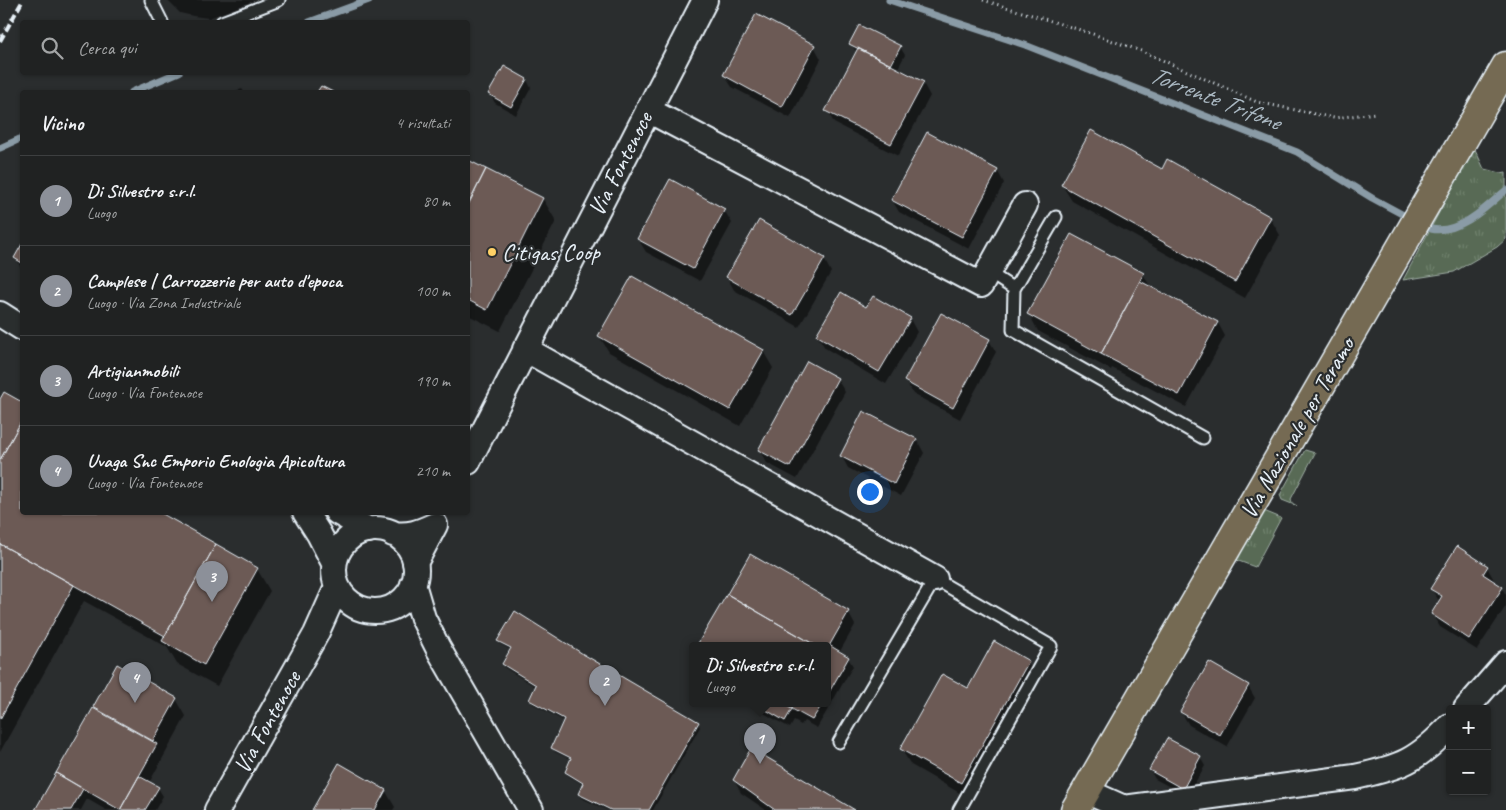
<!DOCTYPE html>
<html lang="it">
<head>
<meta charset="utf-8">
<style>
	body { margin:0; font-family:Caveat,sans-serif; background:#282a2a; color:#f1f3f6 }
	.controls { position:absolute; right:15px; bottom:15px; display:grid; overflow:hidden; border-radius:5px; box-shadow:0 1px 4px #0004 }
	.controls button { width:45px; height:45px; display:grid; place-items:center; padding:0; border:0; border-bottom:1px solid #3d3f40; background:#202222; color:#f1f3f6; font:25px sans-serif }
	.you { position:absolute; left:869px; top:491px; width:18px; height:18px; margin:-12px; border:4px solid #fff; border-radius:50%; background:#1a73e8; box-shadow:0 0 0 8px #1a73e833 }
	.badge { display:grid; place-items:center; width:32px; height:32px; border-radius:50%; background:#8c9099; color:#fff; font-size:16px; font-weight:700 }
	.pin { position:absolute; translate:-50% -41px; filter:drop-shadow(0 1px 2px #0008) }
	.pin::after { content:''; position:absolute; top:26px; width:18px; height:15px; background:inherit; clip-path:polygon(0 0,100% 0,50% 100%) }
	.popup { position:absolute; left:689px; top:642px; width:142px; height:65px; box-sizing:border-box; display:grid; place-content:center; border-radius:5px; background:#202222; filter:drop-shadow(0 1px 4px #0005); font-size:16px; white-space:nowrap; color:#a2a4a5 }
	.popup b { font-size:19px; color:#f1f3f6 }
	.popup::after { content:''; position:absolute; left:50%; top:100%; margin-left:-10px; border:10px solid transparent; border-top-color:#202222 }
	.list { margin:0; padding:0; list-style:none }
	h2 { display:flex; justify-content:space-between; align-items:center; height:65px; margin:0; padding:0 20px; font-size:21px }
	h2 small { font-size:16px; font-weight:400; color:#a2a4a5 }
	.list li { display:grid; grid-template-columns:32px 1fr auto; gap:15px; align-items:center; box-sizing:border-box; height:90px; padding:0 20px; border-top:1px solid #3d3f40 }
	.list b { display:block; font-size:19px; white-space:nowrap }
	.list p { margin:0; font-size:16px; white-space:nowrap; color:#a2a4a5 }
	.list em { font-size:16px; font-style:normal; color:#a2a4a5 }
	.icon { flex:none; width:28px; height:28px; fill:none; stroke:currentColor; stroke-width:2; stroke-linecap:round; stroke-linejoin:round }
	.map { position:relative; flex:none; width:1506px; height:810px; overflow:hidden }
	.search { position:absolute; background:#202222; box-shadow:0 1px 4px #0004; left:20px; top:20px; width:450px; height:55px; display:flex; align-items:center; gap:12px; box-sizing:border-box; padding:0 18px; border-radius:5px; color:#a2a4a5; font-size:19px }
	.panel { position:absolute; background:#202222; box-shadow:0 1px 4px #0004; left:20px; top:90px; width:450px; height:425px; border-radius:5px }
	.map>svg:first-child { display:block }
	.grass { fill:url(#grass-tufts); stroke:#a0aea6 }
	.shadow { fill:#0007 }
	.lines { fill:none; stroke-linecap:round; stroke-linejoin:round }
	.stream { stroke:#8a9ba6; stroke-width:7 }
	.building { fill:#6c5a55; stroke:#e8f1f8 }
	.lane-casing { stroke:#e8f1f8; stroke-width:15 }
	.street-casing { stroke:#e8f1f8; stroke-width:28 }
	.primary-casing { stroke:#e8f1f8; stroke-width:31 }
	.path { stroke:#e8f1f8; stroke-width:3; stroke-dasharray:1 4; stroke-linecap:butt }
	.lane { stroke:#2a2d2e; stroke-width:11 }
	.street { stroke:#2a2d2e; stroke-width:24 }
	.primary { stroke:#746b52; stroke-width:28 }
	.rail { stroke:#e8f1f8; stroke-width:4; stroke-dasharray:8 4; stroke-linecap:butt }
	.poi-dot { fill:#ffd166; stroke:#2a2d2e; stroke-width:2 }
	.labels { text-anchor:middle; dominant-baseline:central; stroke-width:4.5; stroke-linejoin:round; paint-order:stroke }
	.street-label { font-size:24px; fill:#e8f1f8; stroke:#2a2d2e }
	.poi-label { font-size:24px; fill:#e8f1f8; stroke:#2a2d2e; text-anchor:start }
	.water-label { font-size:25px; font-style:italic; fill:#aab8c2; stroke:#2a2d2e }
</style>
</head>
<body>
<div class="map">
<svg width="1506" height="810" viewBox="0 0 1506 810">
	<defs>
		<pattern id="grass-tufts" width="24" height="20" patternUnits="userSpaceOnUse" patternTransform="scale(1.25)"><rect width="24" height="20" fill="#586b54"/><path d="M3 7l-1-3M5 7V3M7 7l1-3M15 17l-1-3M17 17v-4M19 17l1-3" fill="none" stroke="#70816d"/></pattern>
	</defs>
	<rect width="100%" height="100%" fill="#2a2d2e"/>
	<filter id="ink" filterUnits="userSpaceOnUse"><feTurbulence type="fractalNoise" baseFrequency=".02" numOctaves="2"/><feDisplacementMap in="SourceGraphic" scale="10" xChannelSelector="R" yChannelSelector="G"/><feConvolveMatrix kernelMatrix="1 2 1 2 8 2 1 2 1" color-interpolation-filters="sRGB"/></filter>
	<g filter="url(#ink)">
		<path class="grass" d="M1474,147L1484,169L1501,173L1506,172V239L1497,247L1454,272L1403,280Z
			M1305,450L1315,453L1291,499L1292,503L1297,506L1282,500L1280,495Z
			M1264,511L1281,518L1255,567L1236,560Z"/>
		<path class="shadow" d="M167,0H256L209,18L193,16L180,13Z
			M851,44L900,47L905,55L897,70L923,83L930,96L898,156L834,123L827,110L857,53Z
			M814,46L821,59L790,118L732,87L724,75Z
			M527,80L531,88L516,115L495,103L490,94Z
			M242,89L244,92H233Z
			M468,161L543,199L556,221L500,331L468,315Z
			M997,170L1004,183L969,249L899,212L892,200Z
			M1162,171L1270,218L1280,235L1245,298L1072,201L1062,185Z
			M670,181L724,210L732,223L700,281L646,252L638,239Z
			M1071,236L1143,274L1151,288L1218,323L1225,336L1186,407L1112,368L1111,370L1038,331L1029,314Z
			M22,246V270L16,258Z
			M824,259L831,272L799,327L734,290L727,277Z
			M866,309L910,319L917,332L886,384L825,348L817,335Z
			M599,336L763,351L773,368L740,426L609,352Z
			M989,340L996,352L960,419L913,394L906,381Z
			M837,379L845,392L797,479L767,463L759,450Z
			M4,393L22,403V512L257,569L270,591L217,686L177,664L167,647L84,601L0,752V401Z
			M864,412L917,440L924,453L901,496L848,468L841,455Z
			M750,556L848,612L855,625L839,653L848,658L853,666L817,728L804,721L801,725L794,721L790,728L746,703H828V645H698Z
			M1487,567L1494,580L1493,582L1502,588L1506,595V606L1477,650L1440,627L1432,614L1440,602L1431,589Z
			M498,641L583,655L698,723L700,727L653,810H607L581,798L579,794L584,785L569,776L566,772L572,760L555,752L553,748L564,721L533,704L530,700L536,687L505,668L503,664L511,650L500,644Z
			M1028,662L1037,678L970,799L911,765L901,749L968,690Z
			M1248,686L1255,698L1227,747L1189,725L1181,712Z
			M176,699L186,716L149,783L158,788L163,796L155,810H106L87,799L81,810H36L95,708Z
			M1200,757L1205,766L1187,796L1155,779L1150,770Z
			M734,780L853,810H766L741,793Z
			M385,790L395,807L393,810H314Z"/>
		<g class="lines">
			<path class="stream" d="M889,0L1025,45L1297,152L1372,198L1411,219
				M309,22L369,0
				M132,92L179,72
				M0,148L22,138
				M1421,224C1424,225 1428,228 1431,229C1459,235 1488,206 1506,190"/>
		</g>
		<path class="building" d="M756,14L815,45L782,107L723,75Z
			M859,25L901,46L891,65L849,44Z
			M858,48L924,82L891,144L825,111Z
			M504,66L527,79L511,107L488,94Z
			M321,86L333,92H317Z
			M1091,130L1162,169L1167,159L1271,217L1235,282L1061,185Z
			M927,132L998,170L962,237L891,200Z
			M468,160L486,169L468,205Z
			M486,169L543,198L487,310L468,300V205Z
			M670,179L725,209L693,269L637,239Z
			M759,220L825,258L792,315L726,277Z
			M1071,234L1144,273L1101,354L1027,314Z
			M22,244V263L14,258Z
			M632,276L764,350L730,410L598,336Z
			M1140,281L1218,322L1179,395L1101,354Z
			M841,292L866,307L873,296L911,318L879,372L816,335Z
			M941,313L990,339L953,408L904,381Z
			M807,361L838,378L790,467L758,450Z
			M4,392L22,402V420L0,460V399Z
			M863,411L917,439L894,484L840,456Z
			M22,420V512H159L216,544L165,636L0,544V460Z
			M0,544L74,585L0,719Z
			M216,544L258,568L204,665L162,641Z
			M1457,546L1488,566L1483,574L1503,587L1469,639L1431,614L1442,596L1430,589Z
			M750,554L849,611L828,648V645H815L727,594Z
			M727,594L815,645H697Z
			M515,611L583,654L699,722L649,810H611L578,794L583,783L565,772L571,758L551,748L564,719L529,700L536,685L502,664L511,648L497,641Z
			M994,641L1029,661L961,783L900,749L942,674L968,688Z
			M829,645L849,657L828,694V648Z
			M1209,662L1249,685L1220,735L1180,712Z
			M117,664L177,698L153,741L93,707Z
			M754,703H781L792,709L785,721Z
			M781,703H795L792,709Z
			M795,703H823L812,720L792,709Z
			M93,708L157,744L120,810L56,773Z
			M1167,738L1201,756L1183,789L1149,770Z
			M751,748L855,810H775L733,780Z
			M339,763L386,790L375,810H312Z
			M56,773L83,789L71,810H35Z
			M139,776L159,787L145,810H120Z"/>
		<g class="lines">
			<g class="lane-casing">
				<path id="lane" d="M151,0L162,22
					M222,22L279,0
					M988,272L1014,289L1013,330L1203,438
					M1014,289L1056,217
					M839,742L935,579L1051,646L959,810"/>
			</g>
			<g class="street-casing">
				<path id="street" d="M648,110L981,285L1025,205
					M0,314L22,328
					M525,349L935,579
					M468,462L705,0
					M305,512L319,534L334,563
					M337,512L369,530
					M334 570a41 41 0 1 1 82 0a41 41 0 1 1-82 0Z
					M393,534C411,536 419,532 435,525L415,563
					M413,584L423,618L438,648L531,810
					M1466,709L1506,663
					M1086,791L1124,808L1355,777C1401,767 1417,761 1450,726
					M217,810L316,634L337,587"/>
			</g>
			<g class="primary-casing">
				<path id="primary" d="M1075,810L1506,66"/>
			</g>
			<path class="path" d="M983,0L1090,33L1144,52L1257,102L1334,118L1376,113"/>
			<use href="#lane" class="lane"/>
			<use href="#street" class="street"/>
			<use href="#primary" class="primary"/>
			<path class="rail" d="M0,41L23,0"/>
		</g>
	</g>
	<circle class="poi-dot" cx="492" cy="252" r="5"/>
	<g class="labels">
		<g class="street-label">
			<text transform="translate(620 164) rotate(-63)">Via Fontenoce</text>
			<text transform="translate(1297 428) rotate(-60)">Via Nazionale per Teramo</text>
			<text transform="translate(267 722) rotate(-61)">Via Fontenoce</text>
		</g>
		<g class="poi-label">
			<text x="502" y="252">Citigas Coop</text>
		</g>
		<g class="water-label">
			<text transform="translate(1215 98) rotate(21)">Torrente Trifone</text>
		</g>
	</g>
</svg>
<div class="controls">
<button>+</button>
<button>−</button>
</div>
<div class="you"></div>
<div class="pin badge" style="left:760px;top:764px">1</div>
<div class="popup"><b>Di Silvestro s.r.l.</b>Luogo</div>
<div class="pin badge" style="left:605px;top:706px">2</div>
<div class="pin badge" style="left:212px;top:602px">3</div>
<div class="pin badge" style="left:135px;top:703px">4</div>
<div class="search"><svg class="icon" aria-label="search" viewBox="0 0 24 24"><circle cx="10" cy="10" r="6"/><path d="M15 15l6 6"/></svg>Cerca qui</div>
<section class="panel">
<h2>Vicino<small>4 risultati</small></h2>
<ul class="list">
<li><span class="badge">1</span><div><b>Di Silvestro s.r.l.</b><p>Luogo</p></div><em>80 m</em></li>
<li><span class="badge">2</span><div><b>Camplese | Carrozzerie per auto d'epoca</b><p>Luogo · Via Zona Industriale</p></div><em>100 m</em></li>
<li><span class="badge">3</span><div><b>Artigianmobili</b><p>Luogo · Via Fontenoce</p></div><em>190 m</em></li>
<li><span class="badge">4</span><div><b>Uvaga Snc Emporio Enologia Apicoltura</b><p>Luogo · Via Fontenoce</p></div><em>210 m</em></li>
</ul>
</section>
</div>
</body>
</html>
